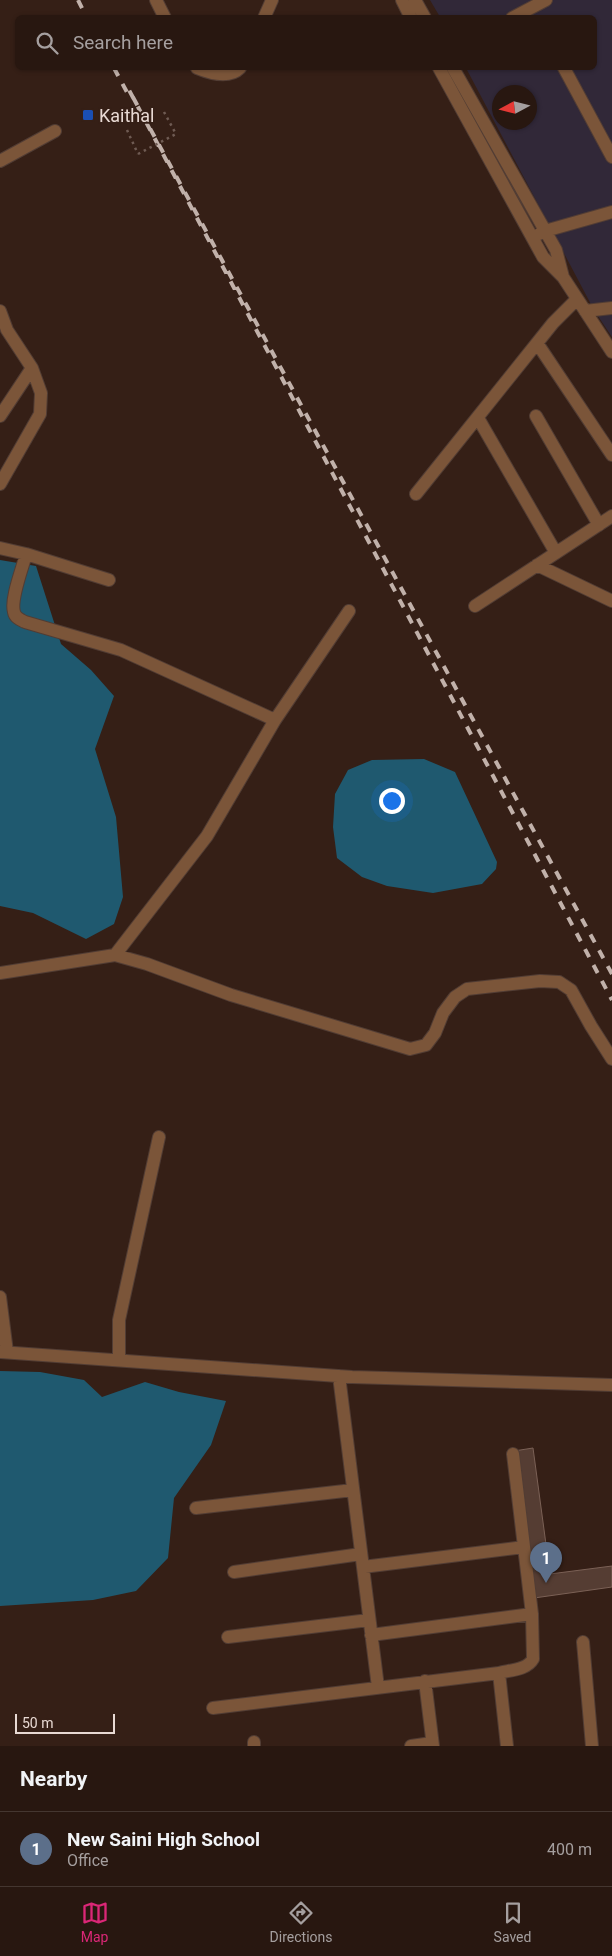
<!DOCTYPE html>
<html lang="en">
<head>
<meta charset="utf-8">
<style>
	body { margin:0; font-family:Roboto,sans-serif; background:#302019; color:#f1f3f6 }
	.compass { position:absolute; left:492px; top:85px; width:45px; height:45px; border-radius:50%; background:#281710; box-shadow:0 1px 4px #0004; rotate:263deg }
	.scale { position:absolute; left:15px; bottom:12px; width:100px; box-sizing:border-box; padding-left:5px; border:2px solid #e8d9d3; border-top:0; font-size:14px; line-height:18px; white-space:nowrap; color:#e8d9d3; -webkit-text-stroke:4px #351f16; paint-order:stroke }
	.you { position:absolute; left:391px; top:800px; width:18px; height:18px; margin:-12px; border:4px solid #fff; border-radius:50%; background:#1a73e8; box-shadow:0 0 0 8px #1a73e833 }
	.badge { display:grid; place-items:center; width:32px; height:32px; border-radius:50%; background:#db2777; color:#fff; font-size:16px; font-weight:700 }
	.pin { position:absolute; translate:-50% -41px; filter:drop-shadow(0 1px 2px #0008) }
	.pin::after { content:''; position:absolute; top:26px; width:18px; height:15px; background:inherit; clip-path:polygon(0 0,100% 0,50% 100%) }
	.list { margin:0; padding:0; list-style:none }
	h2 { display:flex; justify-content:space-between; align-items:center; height:65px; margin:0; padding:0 20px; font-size:21px }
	h2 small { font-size:16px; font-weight:400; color:#a59f9f }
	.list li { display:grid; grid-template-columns:32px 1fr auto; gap:15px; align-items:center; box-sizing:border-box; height:75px; padding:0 20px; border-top:1px solid #443630 }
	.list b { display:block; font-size:19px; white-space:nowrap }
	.list p { margin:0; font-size:16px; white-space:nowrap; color:#a59f9f }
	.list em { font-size:16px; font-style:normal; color:#a59f9f }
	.icon { flex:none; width:28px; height:28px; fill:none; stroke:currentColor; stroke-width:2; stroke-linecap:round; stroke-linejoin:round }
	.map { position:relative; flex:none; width:612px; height:1746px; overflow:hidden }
	.search { position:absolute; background:#281710; box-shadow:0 1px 4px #0004; left:15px; right:15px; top:15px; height:55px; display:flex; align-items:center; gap:12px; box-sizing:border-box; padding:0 18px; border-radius:8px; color:#a59f9f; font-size:19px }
	.sheet { height:140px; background:#281710 }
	nav { display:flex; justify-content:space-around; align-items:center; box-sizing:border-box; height:70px; border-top:1px solid #443630; background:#281710; font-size:14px; color:#a59f9f }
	nav a { display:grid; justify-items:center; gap:2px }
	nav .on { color:#db2777 }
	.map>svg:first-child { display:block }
	.commercial { fill:#312838; fill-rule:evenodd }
	.water { fill:#1f596f }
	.building { fill:#553d33; stroke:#7b6156 }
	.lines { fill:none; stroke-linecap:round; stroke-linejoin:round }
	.minor-casing { stroke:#523d34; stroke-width:14 }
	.path { stroke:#6f5b53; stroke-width:2.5; stroke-dasharray:2.5 4; stroke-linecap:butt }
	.minor { stroke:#7b5539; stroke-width:12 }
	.rail { stroke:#c1b1aa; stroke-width:4; stroke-dasharray:9 9; stroke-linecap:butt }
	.path-bridge { stroke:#6f5b53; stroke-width:2.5; stroke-dasharray:2.5 4; stroke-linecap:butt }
	.transit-dot { fill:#1a4fb4; stroke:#351f16; stroke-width:2 }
	.labels { text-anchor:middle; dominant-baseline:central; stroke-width:4; stroke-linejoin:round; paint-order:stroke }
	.poi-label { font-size:18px; fill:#e8d9d3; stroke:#351f16; text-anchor:start }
</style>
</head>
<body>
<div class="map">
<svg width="612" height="1746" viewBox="0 0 612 1746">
	<rect width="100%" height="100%" fill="#351f16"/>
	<path class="commercial" d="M430,0H612V337L594,310L466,68H594V18L440,17ZM500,92H530V122H500Z"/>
	<path class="water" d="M0,560L36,566L61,644L91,670L114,696L95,749L116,817L123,897L114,924L86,939L33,913L0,906Z
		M424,759L455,772L497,862L496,869L482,884L433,893L387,886L362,877L337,858L333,827L335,794L348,770L372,760Z
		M0,1371L40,1372L84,1380L102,1397L145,1382L179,1392L226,1401L211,1445L174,1498L168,1558L136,1591L93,1600L0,1606Z"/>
	<path class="building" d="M533,1448L550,1574L612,1566V1587L534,1598L514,1451Z"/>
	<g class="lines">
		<g class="minor-casing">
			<path id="minor" d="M156,0L165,18
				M402,0L411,18
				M415,0L425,18
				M264,18L272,0
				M512,18L546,0
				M197,68C209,73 229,79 240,68
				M439,68L543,257L563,277L612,352
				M453,68L556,250L563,277
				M564,68L612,157
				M0,161L55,131
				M539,234L545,231L612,212
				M0,311L7,330L32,368L41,393L40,414L0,484
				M585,311L612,308
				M537,343L612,455
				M0,416L32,368
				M536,416L599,525
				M478,418L556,553
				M416,494L553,323L577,299
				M0,548L26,554L109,580
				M26,554C23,567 10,599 14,612C15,618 21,620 25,622L121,650L275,720
				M537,565L612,601
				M475,606L612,516
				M115,955L147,964L231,995L410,1049L426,1045L435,1033L443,1013L455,997L467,989L540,981L559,982L571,990L591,1026L612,1059
				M0,973L115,955L207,836L275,720L349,611
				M0,1297L7,1352
				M0,1352L352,1377L612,1385
				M119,1360V1320L159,1137
				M339,1376L378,1687
				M196,1508L353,1490
				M363,1567L524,1547
				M234,1572L361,1554
				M371,1635L532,1614
				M228,1637L369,1620
				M583,1642L592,1746
				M499,1673L507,1746
				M425,1681L433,1746
				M213,1708L499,1673C510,1670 527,1670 533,1659L532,1614L513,1454
				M254,1742V1746
				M411,1746L432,1743"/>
		</g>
		<path class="path" d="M164,112L176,134
			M127,130L138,154"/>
		<use href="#minor" class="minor"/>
		<path class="rail" d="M78,0L87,18
			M114,68L129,96
			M612,974L129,90L612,1000"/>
		<path class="path-bridge" d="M138,154L176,134"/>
	</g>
	<rect class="transit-dot" x="82" y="109" width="12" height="12" rx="2.5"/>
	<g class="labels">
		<g class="poi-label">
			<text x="99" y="115">Kaithal</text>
		</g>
	</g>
</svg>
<svg class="compass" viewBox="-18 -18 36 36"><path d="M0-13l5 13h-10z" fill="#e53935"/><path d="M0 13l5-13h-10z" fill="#a59f9f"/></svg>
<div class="scale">50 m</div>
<div class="you"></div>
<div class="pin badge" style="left:546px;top:1583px;background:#5c6f8a">1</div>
<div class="search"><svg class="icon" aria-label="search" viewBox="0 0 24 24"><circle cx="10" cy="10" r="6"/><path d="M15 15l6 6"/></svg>Search here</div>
</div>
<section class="sheet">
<h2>Nearby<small></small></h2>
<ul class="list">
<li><span class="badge" style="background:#5c6f8a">1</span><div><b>New Saini High School</b><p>Office</p></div><em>400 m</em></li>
</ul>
</section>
<nav>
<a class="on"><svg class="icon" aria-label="map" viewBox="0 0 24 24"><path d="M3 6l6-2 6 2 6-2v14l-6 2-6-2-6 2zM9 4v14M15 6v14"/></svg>Map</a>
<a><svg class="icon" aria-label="directions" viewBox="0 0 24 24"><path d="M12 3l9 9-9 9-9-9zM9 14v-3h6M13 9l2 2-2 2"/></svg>Directions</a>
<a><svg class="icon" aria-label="saved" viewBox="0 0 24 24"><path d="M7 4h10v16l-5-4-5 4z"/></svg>Saved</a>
</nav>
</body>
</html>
